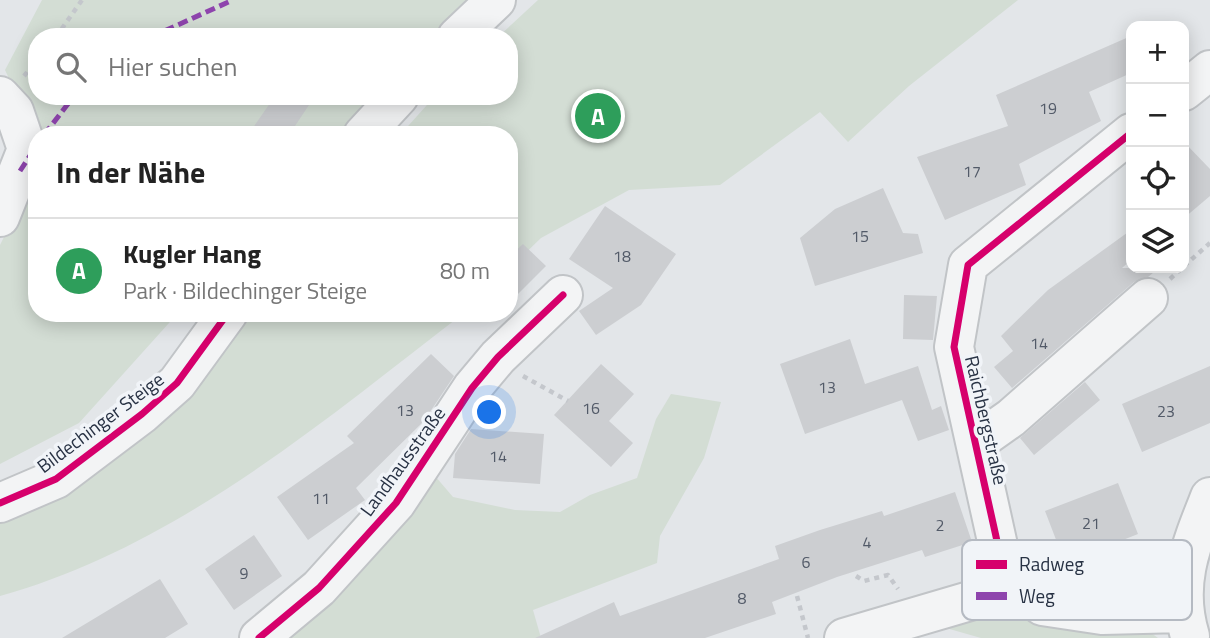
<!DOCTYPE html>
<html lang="de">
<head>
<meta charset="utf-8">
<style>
	body { margin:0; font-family:"Titillium Web",sans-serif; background:#f2f2f2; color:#222 }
	.controls { position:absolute; right:21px; top:21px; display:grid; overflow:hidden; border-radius:14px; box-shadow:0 4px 18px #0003 }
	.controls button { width:63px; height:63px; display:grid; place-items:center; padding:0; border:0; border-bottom:2px solid #e0e0e0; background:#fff; color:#222; font:35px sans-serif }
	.you { position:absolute; left:490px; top:413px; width:24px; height:24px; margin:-18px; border:5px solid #fff; border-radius:50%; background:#1a73e8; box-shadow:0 0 0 10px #1a73e833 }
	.badge { display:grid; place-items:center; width:46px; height:46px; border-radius:50%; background:#d93025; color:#fff; font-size:23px; font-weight:700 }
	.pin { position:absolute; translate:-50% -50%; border:4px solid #fff; box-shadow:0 2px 7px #0006 }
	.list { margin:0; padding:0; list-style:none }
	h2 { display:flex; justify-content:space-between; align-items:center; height:91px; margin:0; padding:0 28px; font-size:30px }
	h2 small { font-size:23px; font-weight:400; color:#767676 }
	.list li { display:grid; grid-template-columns:46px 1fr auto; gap:21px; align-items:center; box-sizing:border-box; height:105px; padding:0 28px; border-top:2px solid #e0e0e0 }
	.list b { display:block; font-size:26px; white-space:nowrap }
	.list p { margin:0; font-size:23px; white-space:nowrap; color:#767676 }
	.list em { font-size:23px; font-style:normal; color:#767676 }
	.icon { flex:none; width:38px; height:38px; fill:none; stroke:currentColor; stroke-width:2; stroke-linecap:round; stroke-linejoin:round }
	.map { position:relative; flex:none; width:1210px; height:638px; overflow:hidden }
	.search { position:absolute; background:#fff; box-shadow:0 4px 18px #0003; left:28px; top:28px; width:490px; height:77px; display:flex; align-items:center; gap:18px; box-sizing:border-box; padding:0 24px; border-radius:28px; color:#767676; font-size:26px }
	.panel { position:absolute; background:#fff; box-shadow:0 4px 18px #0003; left:28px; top:126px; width:490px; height:196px; border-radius:28px }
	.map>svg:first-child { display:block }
	.green { fill:#d3ddd4 }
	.building { fill:#ccced1 }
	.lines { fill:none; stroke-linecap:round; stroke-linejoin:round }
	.minor-casing { stroke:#c1c4c7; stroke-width:42 }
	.path { stroke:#c4c7cc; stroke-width:4.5; stroke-dasharray:5 5; stroke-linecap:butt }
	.minor { stroke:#f3f4f5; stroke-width:38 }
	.quiet { stroke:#8e44ad; stroke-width:5; stroke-dasharray:10 5; stroke-linecap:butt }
	.cycleway-casing { stroke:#f1f4f8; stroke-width:11 }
	.cycleway { stroke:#d6006c; stroke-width:7 }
	.labels { text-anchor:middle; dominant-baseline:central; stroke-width:7; stroke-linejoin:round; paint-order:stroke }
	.number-label { font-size:16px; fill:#525a68 }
	.street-label { font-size:19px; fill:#283244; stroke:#f1f4f8 }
	.key { fill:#f1f4f8; stroke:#b5bac2; stroke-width:2 }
	.key-label { font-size:19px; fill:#283244 }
</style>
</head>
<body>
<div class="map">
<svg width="1210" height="638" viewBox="0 0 1210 638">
	<rect width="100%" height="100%" fill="#e3e6e9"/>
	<path class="green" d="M42,0H467L429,37H37V96H375L340,135L37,137L5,70Z
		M538,0H1018L909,86L848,142L820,112L720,185L629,190L541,238L509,269V135H400L435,96H509V37H498Z
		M37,171V313H178L79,423L0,464V245Z
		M255,313H464C322,422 176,547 0,596V522L44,502L164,417Z
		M671,394L721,402L704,458L660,536L657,563L533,610L541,638H284L435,476L453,497L515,510L560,512L590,495L637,478L656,419Z
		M1003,609L1147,630L1158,638H981L946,628Z"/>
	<path class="building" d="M1131,36V73L1089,92L1101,121L1019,164L1026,185L945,220L917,157L1008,126L996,95Z
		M275,96H315L289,135H248Z
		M1184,142L1210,169V196L1184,218Z
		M883,188L903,233L918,234L923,253L815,286L800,238L835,209Z
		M605,206L676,254L641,305L596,335L579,311L613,288L569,259Z
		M1131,230V260L1122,268H1159L1148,277L1134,282L1012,388L994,367L1013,351L1001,336L1048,290Z
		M523,244L546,266L509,303V257Z
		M904,295L937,296L933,340L903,339Z
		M850,339L865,384L918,366L932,410L941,406L949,430L918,441L902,400L805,434L780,364Z
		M431,354L454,376L424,421L356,488L365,500L308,540L277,497L354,443L347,436Z
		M601,364L634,394L609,421L633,443L611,467L554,415Z
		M1210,366V423L1142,452L1122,404Z
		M1085,382L1100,400L1034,455L1020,438Z
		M471,429L544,434L540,484L453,478L455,454Z
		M1118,483L1138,534L1065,563L1045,511Z
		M955,492L972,542L925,557L922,550L837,577L772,602L776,614L705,638H535L614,602L620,616L779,559L775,546L820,530L882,511L884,516Z
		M254,535L282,576L234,610L205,569Z
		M160,579L188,624L165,638H62Z"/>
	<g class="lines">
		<g class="minor-casing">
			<path id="minor" d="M457,37L496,0
				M1184,91L1210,70
				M0,96L14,111L27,149L0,217
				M363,135L399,96
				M977,442L1011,418L1148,298
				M0,503L56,479L142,414L177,383L228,313
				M1011,580L999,550L954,347L968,265L1131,133
				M1190,636C1174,584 1191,545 1210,497
				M259,638L319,588L396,503L472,388L498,357L563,295
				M844,638L980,598L1011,580L1042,606L1102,615L1183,613"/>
		</g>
		<path class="path" d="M56,37L82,0
			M24,76L37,60
			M1184,266L1210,243
			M1170,279L1182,268
			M523,376L568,401
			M856,576L864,581L888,575L898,589
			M797,596L808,638"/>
		<use href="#minor" class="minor"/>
		<path class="quiet" d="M151,37L233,0
			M44,135L74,96
			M20,171L37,145"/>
		<g class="cycleway-casing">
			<path id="cycleway" d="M0,503L56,479L142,414L177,383L228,313
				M1011,580L999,550L954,347L968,265L1131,133
				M259,638L319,588L396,503L472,388L498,357L563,295"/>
		</g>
		<use href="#cycleway" class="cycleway"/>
	</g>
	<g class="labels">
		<g class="number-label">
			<text x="1048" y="108">19</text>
			<text x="972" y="171">17</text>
			<text x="860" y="236">15</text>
			<text x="622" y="256">18</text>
			<text x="1039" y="343">14</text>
			<text x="827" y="387">13</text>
			<text x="591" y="408">16</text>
			<text x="405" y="410">13</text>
			<text x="1166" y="411">23</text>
			<text x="498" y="456">14</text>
			<text x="321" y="498">11</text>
			<text x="1091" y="523">21</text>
			<text x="940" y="525">2</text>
			<text x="867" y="542">4</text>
			<text x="806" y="562">6</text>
			<text x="244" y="573">9</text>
			<text x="742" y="598">8</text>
		</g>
		<g class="street-label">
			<text transform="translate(987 420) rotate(77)">Raichbergstraße</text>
			<text transform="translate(100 422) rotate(-37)">Bildechinger Steige</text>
			<text transform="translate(402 461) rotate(-54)">Landhausstraße</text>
		</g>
	</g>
	<rect x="962" y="540" width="230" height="80" rx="10" class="key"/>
	<rect x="976" y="560" width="31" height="9" fill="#d6006c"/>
	<rect x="976" y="592" width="31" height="8" fill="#8e44ad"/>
	<g class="key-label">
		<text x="1019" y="571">Radweg</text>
		<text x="1019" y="603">Weg</text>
	</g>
</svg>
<div class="controls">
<button>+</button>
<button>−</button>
<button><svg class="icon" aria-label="locate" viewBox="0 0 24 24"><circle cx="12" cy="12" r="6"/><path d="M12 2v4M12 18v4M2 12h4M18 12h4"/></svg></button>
<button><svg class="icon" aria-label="layers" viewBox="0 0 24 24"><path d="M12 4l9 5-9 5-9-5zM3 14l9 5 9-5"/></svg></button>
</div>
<div class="you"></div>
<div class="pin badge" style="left:598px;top:116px;background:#2e9e5b">A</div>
<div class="search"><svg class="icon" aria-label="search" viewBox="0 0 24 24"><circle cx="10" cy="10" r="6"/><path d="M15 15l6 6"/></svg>Hier suchen</div>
<section class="panel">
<h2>In der Nähe<small></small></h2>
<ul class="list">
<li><span class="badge" style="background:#2e9e5b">A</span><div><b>Kugler Hang</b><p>Park · Bildechinger Steige</p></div><em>80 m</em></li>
</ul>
</section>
</div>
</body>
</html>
